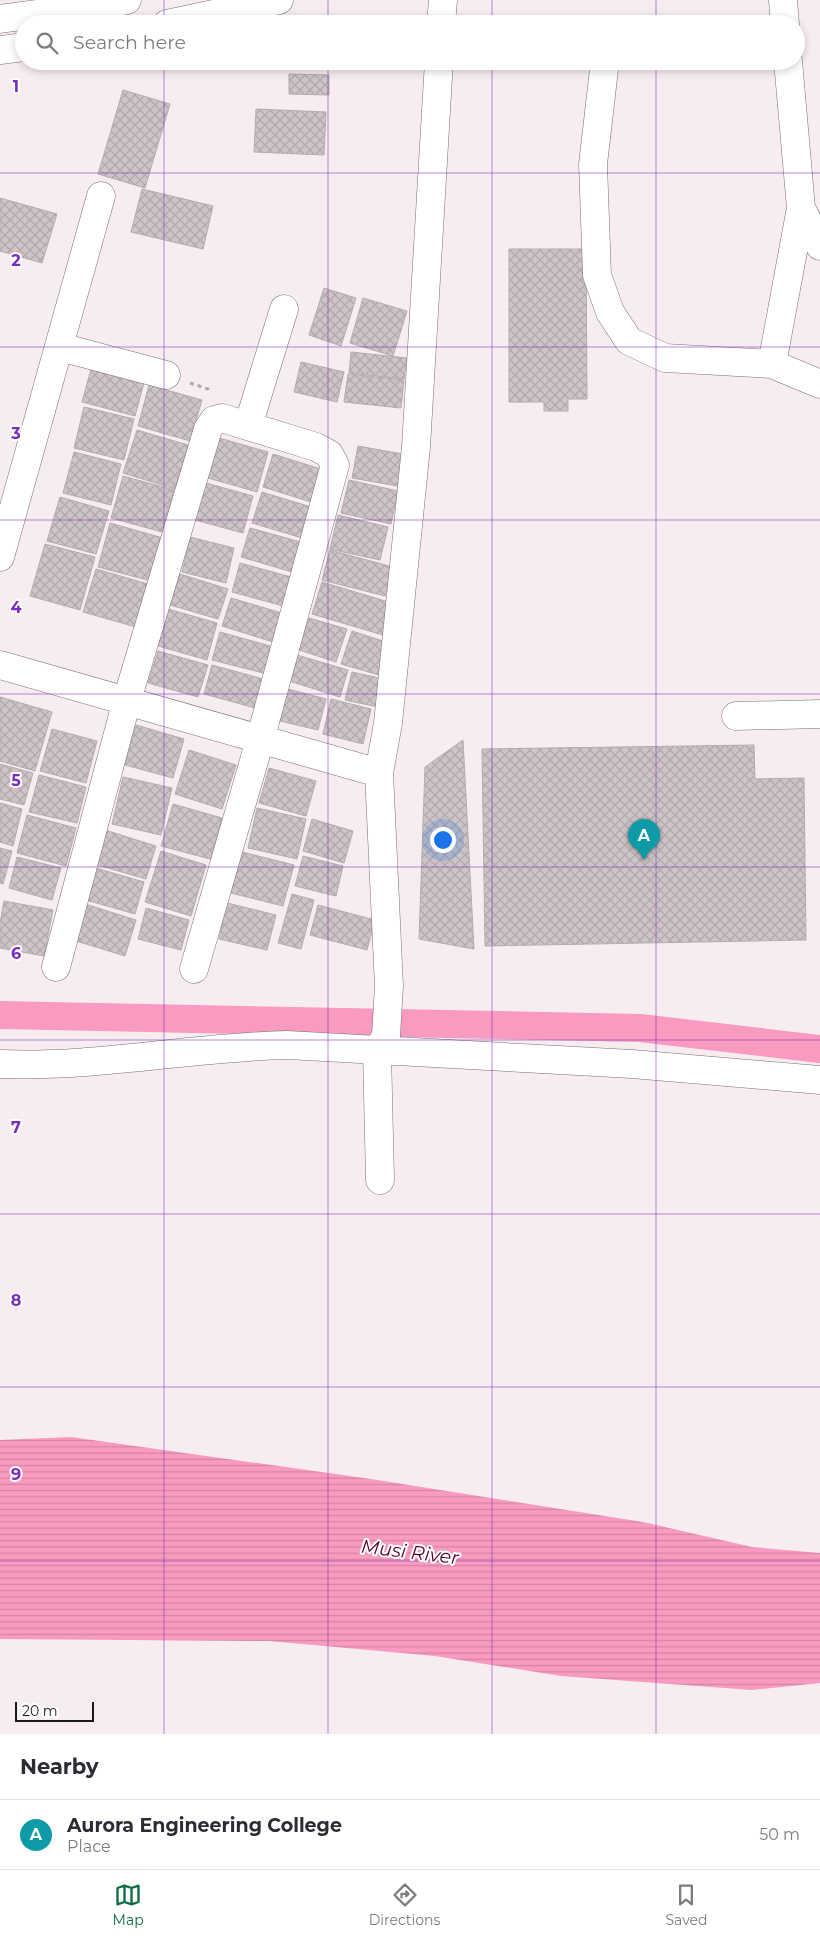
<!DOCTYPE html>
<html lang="en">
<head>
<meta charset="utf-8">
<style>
	body { margin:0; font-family:Montserrat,sans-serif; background:#f2f2f3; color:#2b2b33 }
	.scale { position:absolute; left:15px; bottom:12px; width:79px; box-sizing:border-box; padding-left:5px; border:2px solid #1c191a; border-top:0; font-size:14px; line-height:18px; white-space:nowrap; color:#1c191a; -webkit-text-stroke:4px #fff; paint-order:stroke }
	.you { position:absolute; left:442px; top:839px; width:18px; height:18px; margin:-12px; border:4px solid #fff; border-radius:50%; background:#1a73e8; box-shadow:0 0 0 8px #1a73e833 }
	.badge { display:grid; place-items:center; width:32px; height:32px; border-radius:50%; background:#0d6d42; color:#fff; font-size:16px; font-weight:700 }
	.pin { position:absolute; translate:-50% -41px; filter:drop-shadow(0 1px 2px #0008) }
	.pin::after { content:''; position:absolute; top:26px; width:18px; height:15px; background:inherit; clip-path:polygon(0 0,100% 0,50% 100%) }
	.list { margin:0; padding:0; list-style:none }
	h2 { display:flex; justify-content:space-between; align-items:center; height:65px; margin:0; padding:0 20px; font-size:21px }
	h2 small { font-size:16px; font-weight:400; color:#7c7c81 }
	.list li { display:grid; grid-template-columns:32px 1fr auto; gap:15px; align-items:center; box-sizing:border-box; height:70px; padding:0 20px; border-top:1px solid #e1e1e2 }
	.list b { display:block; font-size:19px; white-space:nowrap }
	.list p { margin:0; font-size:16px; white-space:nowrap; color:#7c7c81 }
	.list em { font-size:16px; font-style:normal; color:#7c7c81 }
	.icon { flex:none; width:28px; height:28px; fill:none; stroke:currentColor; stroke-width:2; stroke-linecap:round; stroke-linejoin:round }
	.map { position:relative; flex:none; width:820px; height:1734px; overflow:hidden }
	.search { position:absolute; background:#fff; box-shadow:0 2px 8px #0003; left:15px; right:15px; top:15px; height:55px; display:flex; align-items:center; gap:12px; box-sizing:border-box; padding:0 18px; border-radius:28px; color:#7c7c81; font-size:19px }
	.sheet { height:135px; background:#fff }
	nav { display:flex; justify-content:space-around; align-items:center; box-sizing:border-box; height:70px; border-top:1px solid #e1e1e2; background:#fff; font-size:14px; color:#7c7c81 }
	nav a { display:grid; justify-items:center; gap:2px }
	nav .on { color:#0d6d42 }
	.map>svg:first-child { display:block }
	.water { fill:url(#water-rules) }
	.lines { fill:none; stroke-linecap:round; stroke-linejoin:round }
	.canal { stroke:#f99ac0; stroke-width:28 }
	.building { fill:url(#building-cross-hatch); stroke:#b4abae }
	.minor-casing { stroke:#786f72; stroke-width:29 }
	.path { stroke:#b1a9ab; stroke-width:3; stroke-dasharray:4 4; stroke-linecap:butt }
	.minor { stroke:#fff; stroke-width:28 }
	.grid { fill:none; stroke:#7b2cbf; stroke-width:1; stroke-opacity:0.55 }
	.labels { text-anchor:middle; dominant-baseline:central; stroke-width:4; stroke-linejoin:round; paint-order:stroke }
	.water-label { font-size:19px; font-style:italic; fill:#570030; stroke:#fff }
	.grid-label { font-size:16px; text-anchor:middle; font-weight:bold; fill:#7b2cbf; stroke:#fff; stroke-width:4; stroke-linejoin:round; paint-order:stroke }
</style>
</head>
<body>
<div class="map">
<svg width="820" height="1734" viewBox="0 0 820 1734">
	<defs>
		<pattern id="water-rules" width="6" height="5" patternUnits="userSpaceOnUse" patternTransform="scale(1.25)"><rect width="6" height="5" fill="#f99ac0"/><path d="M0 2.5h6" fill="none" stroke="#d584a4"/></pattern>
		<pattern id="building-cross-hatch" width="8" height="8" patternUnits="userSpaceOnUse" patternTransform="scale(1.25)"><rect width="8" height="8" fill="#cec4c7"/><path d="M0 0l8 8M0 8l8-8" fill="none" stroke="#b0a8aa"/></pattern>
	</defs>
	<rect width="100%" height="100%" fill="#f7edf0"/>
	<path class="water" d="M71,1437L371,1479L643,1522L752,1547L820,1553V1683L752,1690L561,1676L435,1656L269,1641L0,1639V1440Z"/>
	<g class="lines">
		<path class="canal" d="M0,1015L640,1028L820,1049"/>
	</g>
	<path class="building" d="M336,61H359V64L336,65Z
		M289,74L329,75V95L289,94Z
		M123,90L170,104L145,188L98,174Z
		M256,109L326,112L324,155L254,152Z
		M142,189L213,206L203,249L131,232Z
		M0,198L57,214L42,263L0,251Z
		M509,249H586L587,399H568V411H544V402H509Z
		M324,288L356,298L341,346L309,335Z
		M363,298L407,311L393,356L350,343Z
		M351,352L407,358L404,379L349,373Z
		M301,362L344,372L337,402L294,392Z
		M91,369L144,383L135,416L82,402Z
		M348,374L404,380L401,408L344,402Z
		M149,385L202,400L190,441L138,426Z
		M84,407L134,419L124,460L74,448Z
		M137,430L188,445L175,489L123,473Z
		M219,438L268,452L257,492L208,478Z
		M358,446L408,455L403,487L352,478Z
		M74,452L121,464L111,505L63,493Z
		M273,454L324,470L314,503L263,487Z
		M123,476L174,490L162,532L111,518Z
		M349,480L398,491L391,524L341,513Z
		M206,483L253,496L243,533L195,520Z
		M262,492L311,507L302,538L252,523Z
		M60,497L109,511L96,554L47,541Z
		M338,515L388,527L380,560L330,549Z
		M110,523L163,538L151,581L98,567Z
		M250,528L301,542L292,572L241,557Z
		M190,537L234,548L226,583L182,572Z
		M45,544L95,557L80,610L30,596Z
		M330,550L393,567L385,596L322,580Z
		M240,563L291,577L283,606L232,592Z
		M96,569L148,584L136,627L83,612Z
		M180,574L228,589L218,619L170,605Z
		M322,582L392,603L383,635L312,614Z
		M231,598L282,613L273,642L222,626Z
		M168,609L217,623L207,660L158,646Z
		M309,618L347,629L336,662L299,650Z
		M352,631L389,643L379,675L341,664Z
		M220,632L274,647L267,674L212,660Z
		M158,651L208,665L198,697L148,683Z
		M297,655L348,670L340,697L289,681Z
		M212,665L267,680L259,709L204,694Z
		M352,672L384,679L378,707L345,700Z
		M288,689L326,699L318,730L280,721Z
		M0,697L52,712L35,771L0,761Z
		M331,699L371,709L363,744L323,734Z
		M136,725L184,739L173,778L125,765Z
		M52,729L97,741L86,783L40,771Z
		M463,740L474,949L419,939L425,767Z
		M754,745L755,779L804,778L806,940L485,946L482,749Z
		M189,750L236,765L222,809L175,794Z
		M0,764L33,773L24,805L0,799Z
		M269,768L316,781L306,816L259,803Z
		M39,775L86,787L77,823L29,812Z
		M123,777L172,788L161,835L112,824Z
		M0,803L22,809L13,846L0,842Z
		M173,804L222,818L210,859L161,846Z
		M257,808L306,819L297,859L248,848Z
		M27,815L76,828L66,866L17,853Z
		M312,819L353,831L344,863L303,851Z
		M105,830L156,846L146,879L94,864Z
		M0,848L12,851L3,884L0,883Z
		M161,851L206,865L191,916L145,902Z
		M242,852L294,865L283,906L231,893Z
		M303,856L343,866L336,896L295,886Z
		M17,857L61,868L52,900L9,888Z
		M96,868L144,882L135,914L86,900Z
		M292,894L314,900L301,949L278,943Z
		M4,901L53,910L44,956L0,948V923Z
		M227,903L276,915L267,950L219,939Z
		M85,904L136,920L125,956L73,940Z
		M318,905L375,920L367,950L310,935Z
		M146,908L189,920L181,950L138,939Z"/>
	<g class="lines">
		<g class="minor-casing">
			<path id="minor" d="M783,0L785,24
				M0,19L96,6L127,0
				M167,24L279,0
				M441,24L443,0
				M0,50L24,47
				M605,61L593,164L597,275L610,312L629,341L665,358L772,364L820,384
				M788,61L801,208L820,246
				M60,347L166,375
				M772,364L801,208
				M248,426L284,309
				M0,557L101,196
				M0,665L379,773
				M736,716L820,714
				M56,967L127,700L208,429L214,420L222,418L316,447L329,454L335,465L260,740L194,969
				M0,1064C96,1068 191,1047 287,1045L632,1064L820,1080
				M380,1180L377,1051L386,1036L389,986L379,773L388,723L416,447L439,61"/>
		</g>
		<path class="path" d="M190,383L208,389L211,393"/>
		<use href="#minor" class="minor"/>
	</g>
	<path class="grid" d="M164,0V24M328,0V24M492,0V24M656,0V24M164,61V1734M328,61V1734M492,61V1734M656,61V1734M0,173H820M0,347H820M0,520H820M0,694H820M0,867H820M0,1040H820M0,1214H820M0,1387H820M0,1561H820"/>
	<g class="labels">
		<g class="water-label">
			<text transform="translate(410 1552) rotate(7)">Musi River</text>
		</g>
	</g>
	<g class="grid-label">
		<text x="16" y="92">1</text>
		<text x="16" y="266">2</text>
		<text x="16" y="439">3</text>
		<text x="16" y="613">4</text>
		<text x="16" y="786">5</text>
		<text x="16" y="959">6</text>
		<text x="16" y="1133">7</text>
		<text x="16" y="1306">8</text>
		<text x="16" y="1480">9</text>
	</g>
</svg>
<div class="scale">20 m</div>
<div class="you"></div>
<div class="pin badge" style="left:644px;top:860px;background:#0f9aa8">A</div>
<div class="search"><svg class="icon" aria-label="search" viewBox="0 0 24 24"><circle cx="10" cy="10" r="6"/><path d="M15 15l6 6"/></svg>Search here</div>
</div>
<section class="sheet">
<h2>Nearby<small></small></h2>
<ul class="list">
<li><span class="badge" style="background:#0f9aa8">A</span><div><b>Aurora Engineering College</b><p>Place</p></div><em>50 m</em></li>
</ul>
</section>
<nav>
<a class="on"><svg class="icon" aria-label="map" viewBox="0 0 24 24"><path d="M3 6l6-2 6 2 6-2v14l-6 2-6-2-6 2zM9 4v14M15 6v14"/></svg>Map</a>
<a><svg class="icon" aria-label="directions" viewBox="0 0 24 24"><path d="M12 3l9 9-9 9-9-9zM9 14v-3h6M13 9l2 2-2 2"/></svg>Directions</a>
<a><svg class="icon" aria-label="saved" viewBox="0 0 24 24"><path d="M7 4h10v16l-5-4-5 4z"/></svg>Saved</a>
</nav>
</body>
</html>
